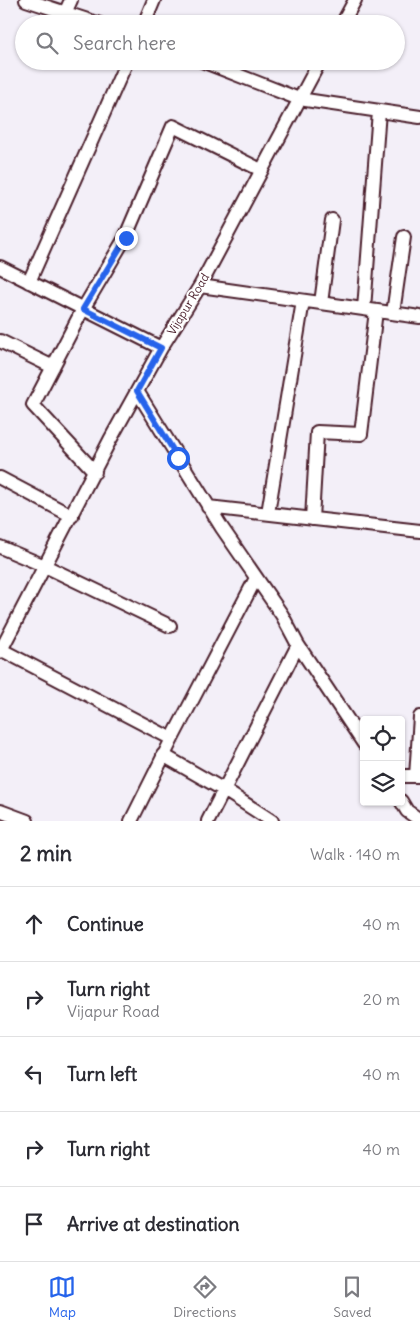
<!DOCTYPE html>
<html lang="en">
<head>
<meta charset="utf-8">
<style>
	body { margin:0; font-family:Delius,sans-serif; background:#f7f7f7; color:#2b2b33 }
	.controls { position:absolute; right:15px; bottom:15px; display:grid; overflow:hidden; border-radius:5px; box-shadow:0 1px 4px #0004 }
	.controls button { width:45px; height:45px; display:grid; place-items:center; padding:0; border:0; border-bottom:1px solid #e1e1e2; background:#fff; color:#2b2b33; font:25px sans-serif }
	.stop { position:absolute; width:15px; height:15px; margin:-11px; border:4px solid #2563eb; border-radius:50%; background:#fff }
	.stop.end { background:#2563eb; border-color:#fff; box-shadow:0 1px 5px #0008 }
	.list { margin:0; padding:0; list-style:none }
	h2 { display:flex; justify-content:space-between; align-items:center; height:65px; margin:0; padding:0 20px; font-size:21px }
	h2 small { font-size:16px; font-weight:400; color:#7c7c81 }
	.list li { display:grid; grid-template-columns:32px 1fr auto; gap:15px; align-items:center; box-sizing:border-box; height:75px; padding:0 20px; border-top:1px solid #e1e1e2 }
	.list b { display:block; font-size:19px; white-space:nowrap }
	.list p { margin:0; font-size:16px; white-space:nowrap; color:#7c7c81 }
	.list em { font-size:16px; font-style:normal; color:#7c7c81 }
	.icon { flex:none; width:28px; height:28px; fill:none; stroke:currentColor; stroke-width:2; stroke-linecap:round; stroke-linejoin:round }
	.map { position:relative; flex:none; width:420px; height:821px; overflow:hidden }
	.search { position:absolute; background:#fff; box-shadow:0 1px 4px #0004; left:15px; right:15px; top:15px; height:55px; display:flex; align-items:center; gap:12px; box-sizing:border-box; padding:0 18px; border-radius:28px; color:#7c7c81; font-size:19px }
	.sheet { height:440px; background:#fff }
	nav { display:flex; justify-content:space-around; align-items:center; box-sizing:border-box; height:70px; border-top:1px solid #e1e1e2; background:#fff; font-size:14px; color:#7c7c81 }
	nav a { display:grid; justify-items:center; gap:2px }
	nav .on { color:#2563eb }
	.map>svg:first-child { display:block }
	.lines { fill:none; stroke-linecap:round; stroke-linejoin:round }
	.minor-casing { stroke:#4a1f2b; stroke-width:16 }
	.minor { stroke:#fff; stroke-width:12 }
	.route { stroke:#2563eb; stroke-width:6 }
	.labels { text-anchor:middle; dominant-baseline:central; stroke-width:4; stroke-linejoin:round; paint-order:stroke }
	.street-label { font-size:12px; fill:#4a1f2b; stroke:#fff }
</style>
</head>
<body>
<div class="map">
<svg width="420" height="821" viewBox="0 0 420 821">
	<rect width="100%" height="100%" fill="#f3eff8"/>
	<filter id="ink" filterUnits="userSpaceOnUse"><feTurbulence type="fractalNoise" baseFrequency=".02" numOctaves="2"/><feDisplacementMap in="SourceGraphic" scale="10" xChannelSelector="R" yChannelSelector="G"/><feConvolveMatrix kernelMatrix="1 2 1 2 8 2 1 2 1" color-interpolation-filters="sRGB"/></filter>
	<g filter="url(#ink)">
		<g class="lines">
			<g class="minor-casing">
				<path id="minor" d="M26,0L100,24
					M65,13L71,0
					M144,24L154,0
					M342,24L355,0
					M202,61L299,99L420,117
					M0,267L161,348
					M29,282L127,61
					M200,286L420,317
					M321,303L332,220
					M364,309L379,111
					M393,313L404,237
					M0,341L53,367
					M137,391L222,528L282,615L298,645L364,744
					M95,472L33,405L83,309L125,238L173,126L261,170
					M0,478L72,516
					M208,507L420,531
					M268,513L303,301
					M312,519L317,432L361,434L376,311
					M0,547L45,566L170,626
					M0,649L172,739
					M0,652L110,440L161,348L200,286L320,61
					M163,755L224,790L272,821
					M401,776H420
					M416,776L420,717
					M401,801L407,811L420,820
					M0,811L27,821
					M131,821L172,739L256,578
					M208,821L298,645"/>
			</g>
			<use href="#minor" class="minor"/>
		</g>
	</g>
	<g class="lines" filter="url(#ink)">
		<path class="route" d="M126,238L83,309L161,348L137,391L178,458"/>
	</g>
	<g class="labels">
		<g class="street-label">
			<text transform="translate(188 304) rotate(-59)">Vijapur Road</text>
		</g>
	</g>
</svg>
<div class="controls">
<button><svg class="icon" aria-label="locate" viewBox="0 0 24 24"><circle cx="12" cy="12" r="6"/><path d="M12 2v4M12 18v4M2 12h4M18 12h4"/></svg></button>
<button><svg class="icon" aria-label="layers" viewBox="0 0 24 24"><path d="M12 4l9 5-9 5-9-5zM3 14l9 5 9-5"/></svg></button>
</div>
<div class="stop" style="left:178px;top:458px"></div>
<div class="stop end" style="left:126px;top:238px"></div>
<div class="search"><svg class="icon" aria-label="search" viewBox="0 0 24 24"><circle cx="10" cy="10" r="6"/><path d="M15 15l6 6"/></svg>Search here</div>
</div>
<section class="sheet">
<h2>2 min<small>Walk · 140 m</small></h2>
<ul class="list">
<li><svg class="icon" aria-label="ahead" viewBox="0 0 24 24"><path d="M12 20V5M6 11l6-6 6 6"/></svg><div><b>Continue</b></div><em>40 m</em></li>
<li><svg class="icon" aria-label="right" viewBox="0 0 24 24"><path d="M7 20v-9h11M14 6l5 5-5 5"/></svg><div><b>Turn right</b><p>Vijapur Road</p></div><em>20 m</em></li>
<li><svg class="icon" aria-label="left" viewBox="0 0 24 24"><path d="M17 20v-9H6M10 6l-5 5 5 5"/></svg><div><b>Turn left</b></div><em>40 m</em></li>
<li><svg class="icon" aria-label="right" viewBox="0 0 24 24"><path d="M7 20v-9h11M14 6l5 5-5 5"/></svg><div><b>Turn right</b></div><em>40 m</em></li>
<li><svg class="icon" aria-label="arrive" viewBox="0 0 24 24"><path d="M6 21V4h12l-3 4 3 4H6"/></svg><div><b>Arrive at destination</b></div></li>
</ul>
</section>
<nav>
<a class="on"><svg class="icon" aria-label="map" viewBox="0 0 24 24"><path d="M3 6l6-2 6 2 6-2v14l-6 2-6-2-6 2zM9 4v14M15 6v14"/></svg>Map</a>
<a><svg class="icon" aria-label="directions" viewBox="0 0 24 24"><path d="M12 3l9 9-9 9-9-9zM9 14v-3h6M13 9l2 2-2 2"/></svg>Directions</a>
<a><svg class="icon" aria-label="saved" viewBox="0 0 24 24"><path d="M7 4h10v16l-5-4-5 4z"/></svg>Saved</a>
</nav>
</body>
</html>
